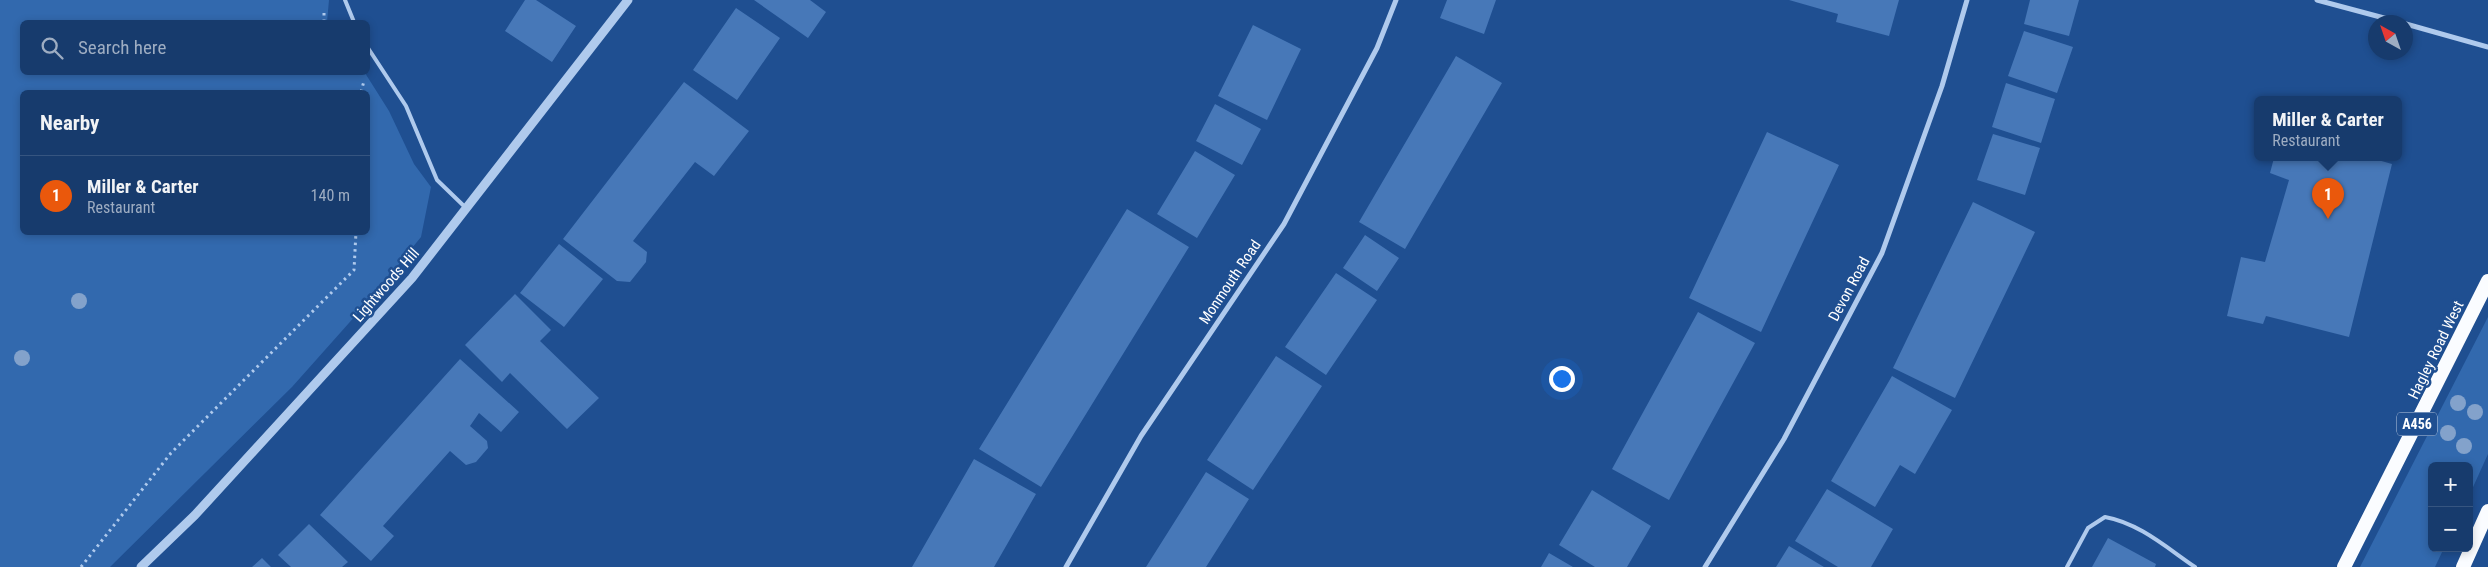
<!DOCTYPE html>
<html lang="en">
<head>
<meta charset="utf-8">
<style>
	body { margin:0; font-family:"Roboto Condensed",sans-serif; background:#204272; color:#f1f3f6 }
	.controls { position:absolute; right:15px; bottom:15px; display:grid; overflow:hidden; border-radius:8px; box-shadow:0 2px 8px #0003 }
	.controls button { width:45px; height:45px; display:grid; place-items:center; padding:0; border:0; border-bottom:1px solid #365580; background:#173b6d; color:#f1f3f6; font:25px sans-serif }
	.compass { position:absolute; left:2368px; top:15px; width:45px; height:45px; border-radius:50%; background:#173b6d; box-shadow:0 2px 8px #0003; rotate:320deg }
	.you { position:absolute; left:1561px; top:378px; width:18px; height:18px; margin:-12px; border:4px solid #fff; border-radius:50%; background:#1a73e8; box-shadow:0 0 0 8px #1a73e833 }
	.badge { display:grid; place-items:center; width:32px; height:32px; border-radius:50%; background:#ea580c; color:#fff; font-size:16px; font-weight:700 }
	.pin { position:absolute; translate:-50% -41px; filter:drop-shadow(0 1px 2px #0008) }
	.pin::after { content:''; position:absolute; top:26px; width:18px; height:15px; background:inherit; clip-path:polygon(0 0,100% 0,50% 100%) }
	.popup { position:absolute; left:2254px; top:96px; width:148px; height:65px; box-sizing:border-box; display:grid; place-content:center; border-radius:8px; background:#173b6d; filter:drop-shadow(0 1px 4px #0005); font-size:16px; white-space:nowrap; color:#9eadc2 }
	.popup b { font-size:19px; color:#f1f3f6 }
	.popup::after { content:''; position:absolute; left:50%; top:100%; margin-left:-10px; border:10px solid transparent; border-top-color:#173b6d }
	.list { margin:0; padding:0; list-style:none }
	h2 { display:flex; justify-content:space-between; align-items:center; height:65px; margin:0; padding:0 20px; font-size:21px }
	h2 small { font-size:16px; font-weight:400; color:#9eadc2 }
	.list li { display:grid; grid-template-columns:32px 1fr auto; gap:15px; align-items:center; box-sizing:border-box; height:80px; padding:0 20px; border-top:1px solid #365580 }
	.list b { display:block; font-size:19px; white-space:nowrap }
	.list p { margin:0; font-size:16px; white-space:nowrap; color:#9eadc2 }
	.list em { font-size:16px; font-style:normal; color:#9eadc2 }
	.icon { flex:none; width:28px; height:28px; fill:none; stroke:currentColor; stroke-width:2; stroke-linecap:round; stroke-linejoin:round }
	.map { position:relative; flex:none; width:2488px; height:567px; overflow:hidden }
	.search { position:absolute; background:#173b6d; box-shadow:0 2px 8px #0003; left:20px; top:20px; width:350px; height:55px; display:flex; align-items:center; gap:12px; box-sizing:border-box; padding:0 18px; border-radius:8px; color:#9eadc2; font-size:19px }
	.panel { position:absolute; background:#173b6d; box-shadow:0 2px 8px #0003; left:20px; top:90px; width:350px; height:145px; border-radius:8px }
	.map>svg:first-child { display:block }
	.green { fill:#3269ae; fill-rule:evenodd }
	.building { fill:#4778b8 }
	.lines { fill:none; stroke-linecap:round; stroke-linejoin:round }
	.path { stroke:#afcaed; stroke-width:3; stroke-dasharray:2.5 4; stroke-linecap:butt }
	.service { stroke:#afcaed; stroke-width:4 }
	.minor { stroke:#afcaed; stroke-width:5 }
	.tertiary { stroke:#afcaed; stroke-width:9 }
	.trunk { stroke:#fafcff; stroke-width:14 }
	.tree { fill:#83a2cb }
	.labels { text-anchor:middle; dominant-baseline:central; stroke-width:5; stroke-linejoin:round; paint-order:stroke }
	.shield { fill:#1f4f91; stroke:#bccade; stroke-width:1 }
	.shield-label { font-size:14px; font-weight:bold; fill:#fff }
	.street-label { font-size:15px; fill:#fff; stroke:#1f4f91 }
</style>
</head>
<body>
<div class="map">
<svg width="2488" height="567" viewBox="0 0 2488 567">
	<rect width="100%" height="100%" fill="#1f4f91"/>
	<path class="green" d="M0,0H329L327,22H22V72L365,73L389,111L414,164L431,187L421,237L373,296L292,387L110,567H0ZM22,92H368V232H22Z
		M2488,317V454L2469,496V466H2432V548H2444L2435,567H2360Z"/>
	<path class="building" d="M525,0H536L576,26L552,62L505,31Z
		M754,0H810L826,12L808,38Z
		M1447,0H1496L1484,34L1440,18Z
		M1789,0H1899L1889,36L1836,22L1838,14Z
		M2030,0H2079L2069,36L2024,24Z
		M736,8L780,38L737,100L693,70Z
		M1253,25L1301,49L1267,120L1218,96Z
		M2024,31L2073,47L2057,93L2008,76Z
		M1456,56L1502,83L1405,249L1359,222Z
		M684,82L749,131L714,176L695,162L633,241L647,252L646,262L630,282L617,281L563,239Z
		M2006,83L2055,99L2041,143L1992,127Z
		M1215,104L1261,129L1242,165L1196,141Z
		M1767,132L1839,165L1761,332L1689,298Z
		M1993,134L2040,148L2025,195L1977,180Z
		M1195,151L1235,175L1197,238L1157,214Z
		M2274,158H2371L2392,164L2349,337L2266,316L2263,324L2227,316L2241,257L2265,262L2289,180L2270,173Z
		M1973,202L2035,232L1955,398L1893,368Z
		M1127,209L1189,247L1041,487L979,449Z
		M1365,235L1399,258L1377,291L1343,268Z
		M559,244L603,279L564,327L520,293Z
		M1336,273L1377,300L1326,375L1285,347Z
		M515,294L551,330L540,341L599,398L567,429L510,373L502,382L465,345Z
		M1698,312L1755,343L1669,500L1612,469Z
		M1276,356L1322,386L1253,490L1207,460Z
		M460,359L519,412L501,432L479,413L470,426L487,441L488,448L476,462L466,465L450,451L383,526L394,536L371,561L320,515Z
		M1892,376L1952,410L1915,474L1900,465L1875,507L1831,481Z
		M974,459L1036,494L994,567H912Z
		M1206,472L1249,499L1206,567H1146Z
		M1827,489L1893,529L1871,567H1838L1795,541Z
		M1592,490L1651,526L1627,567H1595L1559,545Z
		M309,524L348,562L342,567H291L278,555Z
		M2108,538L2156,564L2155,567H2092Z
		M1789,546L1824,567H1776Z
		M1549,553L1573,567H1541Z
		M262,558L271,567H252Z"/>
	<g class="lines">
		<path class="path" d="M324,22V11
			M361,92L364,81
			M81,567L171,453L354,270L356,232"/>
		<path class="service" d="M345,0L354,22
			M368,48L406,106L437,180L466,208
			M2067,567L2088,528L2105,517C2139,523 2167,548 2195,567"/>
		<path class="minor" d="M2317,0L2399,22
			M2406,24L2488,47
			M1066,567L1141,436L1284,224L1377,48L1396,0
			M1705,567L1784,439L1882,253L1942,86L1967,0"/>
		<path class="tertiary" d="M141,567L195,515L412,278L628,0"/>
		<path class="trunk" d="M2344,567L2488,281
			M2463,567L2488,511"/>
	</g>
	<g class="tree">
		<circle cx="79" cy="301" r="8"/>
		<circle cx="22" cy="358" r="8"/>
		<circle cx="2458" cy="403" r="8"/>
		<circle cx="2475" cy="412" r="8"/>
		<circle cx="2448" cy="433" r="8"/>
		<circle cx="2464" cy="446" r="8"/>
	</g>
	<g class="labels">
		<rect class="shield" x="2397" y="412.5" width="40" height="23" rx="4"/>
		<g class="shield-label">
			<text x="2417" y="424">A456</text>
		</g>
		<g class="street-label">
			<text transform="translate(1230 282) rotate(-56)">Monmouth Road</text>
			<text transform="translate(386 285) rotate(-49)">Lightwoods Hill</text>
			<text transform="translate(1849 289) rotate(-62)">Devon Road</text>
			<text transform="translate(2436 350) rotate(-64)">Hagley Road West</text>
		</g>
	</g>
</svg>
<div class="controls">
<button>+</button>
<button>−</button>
</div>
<svg class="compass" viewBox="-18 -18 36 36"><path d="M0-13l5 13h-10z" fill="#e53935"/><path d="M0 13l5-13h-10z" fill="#9eadc2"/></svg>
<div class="you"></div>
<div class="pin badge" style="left:2328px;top:219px">1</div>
<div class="popup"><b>Miller &amp; Carter</b>Restaurant</div>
<div class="search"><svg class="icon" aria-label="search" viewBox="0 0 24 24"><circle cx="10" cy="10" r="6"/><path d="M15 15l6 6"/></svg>Search here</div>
<section class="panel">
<h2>Nearby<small></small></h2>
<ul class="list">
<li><span class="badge">1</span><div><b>Miller &amp; Carter</b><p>Restaurant</p></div><em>140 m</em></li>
</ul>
</section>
</div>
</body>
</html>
